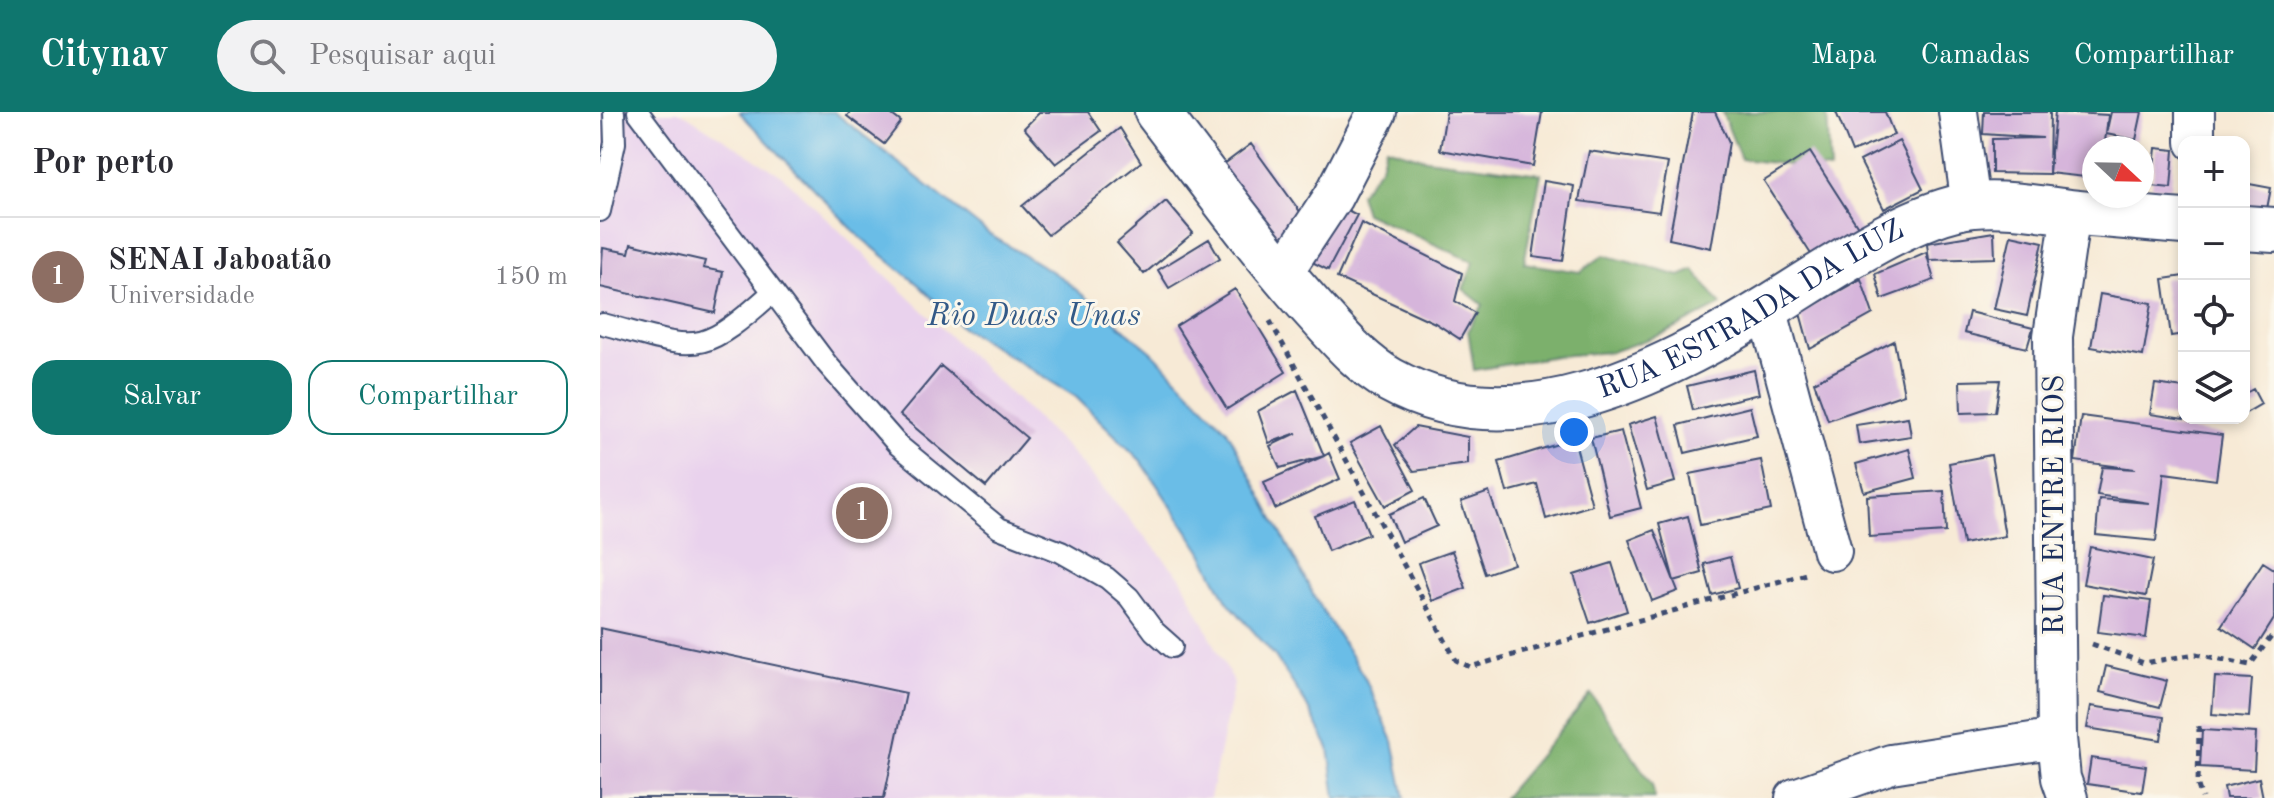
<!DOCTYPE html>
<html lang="pt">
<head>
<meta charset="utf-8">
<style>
	body { margin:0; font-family:"Old Standard TT",serif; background:#f2f2f3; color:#2b2b33 }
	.controls { position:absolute; right:24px; top:24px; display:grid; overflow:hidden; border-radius:16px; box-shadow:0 4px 12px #0003 }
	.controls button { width:72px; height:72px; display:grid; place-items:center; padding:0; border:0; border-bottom:2px solid #e1e1e2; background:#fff; color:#2b2b33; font:40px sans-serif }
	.compass { position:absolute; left:1482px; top:24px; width:72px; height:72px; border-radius:50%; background:#fff; box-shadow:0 4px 12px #0003; rotate:112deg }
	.you { position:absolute; left:974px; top:320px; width:28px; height:28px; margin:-20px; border:6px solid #fff; border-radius:50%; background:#1a73e8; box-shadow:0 0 0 12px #1a73e833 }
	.badge { display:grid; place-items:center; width:52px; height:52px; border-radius:50%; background:#0f766e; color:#fff; font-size:26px; font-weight:700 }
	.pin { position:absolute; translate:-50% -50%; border:4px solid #fff; box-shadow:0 2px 8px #0006 }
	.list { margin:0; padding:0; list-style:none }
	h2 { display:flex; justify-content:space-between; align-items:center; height:104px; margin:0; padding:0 32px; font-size:34px }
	h2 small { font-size:26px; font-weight:400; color:#7c7c81 }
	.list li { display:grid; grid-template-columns:52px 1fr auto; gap:24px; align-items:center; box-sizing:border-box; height:120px; padding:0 32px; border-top:2px solid #e1e1e2 }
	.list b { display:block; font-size:30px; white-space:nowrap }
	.list p { margin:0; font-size:26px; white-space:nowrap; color:#7c7c81 }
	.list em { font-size:26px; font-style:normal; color:#7c7c81 }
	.actions { display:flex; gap:16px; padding:24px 32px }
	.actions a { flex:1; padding:18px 0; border:2px solid #0f766e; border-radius:24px; text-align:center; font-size:28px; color:#0f766e }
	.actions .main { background:#0f766e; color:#fff }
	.icon { flex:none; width:44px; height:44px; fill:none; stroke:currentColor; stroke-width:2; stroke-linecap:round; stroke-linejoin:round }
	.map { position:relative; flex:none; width:1674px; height:686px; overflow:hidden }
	header { display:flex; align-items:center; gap:48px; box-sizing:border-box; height:112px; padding:0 40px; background:#0f766e; color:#fff }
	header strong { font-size:38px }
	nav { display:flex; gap:44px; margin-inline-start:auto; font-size:28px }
	.search { width:560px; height:72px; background:#f2f2f3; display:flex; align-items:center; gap:20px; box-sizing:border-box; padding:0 28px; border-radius:44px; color:#7c7c81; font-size:30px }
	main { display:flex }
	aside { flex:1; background:#fff }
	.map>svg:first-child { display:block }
	.built { fill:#e9d2ed }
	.forest { fill:#7bb06c; stroke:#4b7065; stroke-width:2 }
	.water { fill:#6bbde7; stroke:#4376a2; stroke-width:2 }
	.building { fill:#d6b5db }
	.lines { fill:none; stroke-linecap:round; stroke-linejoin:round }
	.lane-casing { stroke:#3c4b70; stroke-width:24 }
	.street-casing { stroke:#3c4b70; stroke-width:42 }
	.secondary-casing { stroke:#3c4b70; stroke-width:48 }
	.path { stroke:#3c4b70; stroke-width:5; stroke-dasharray:6 6; stroke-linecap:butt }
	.lane { stroke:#fff; stroke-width:20 }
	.street { stroke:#fff; stroke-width:38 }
	.secondary { stroke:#fff; stroke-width:44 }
	.labels { text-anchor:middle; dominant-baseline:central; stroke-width:6; stroke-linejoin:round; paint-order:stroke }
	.street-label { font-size:30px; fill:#1b2f5e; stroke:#fbf7ec }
	.water-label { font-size:32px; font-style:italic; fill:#335a87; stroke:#fbf7ec }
</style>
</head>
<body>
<header>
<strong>Citynav</strong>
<div class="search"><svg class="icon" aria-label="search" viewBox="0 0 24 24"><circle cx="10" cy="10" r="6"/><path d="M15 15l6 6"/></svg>Pesquisar aqui</div>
<nav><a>Mapa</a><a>Camadas</a><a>Compartilhar</a></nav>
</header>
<main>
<aside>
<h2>Por perto<small></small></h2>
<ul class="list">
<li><span class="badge" style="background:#8d6e63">1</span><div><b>SENAI Jaboatão</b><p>Universidade</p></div><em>150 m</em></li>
</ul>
<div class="actions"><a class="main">Salvar</a><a>Compartilhar</a></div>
</aside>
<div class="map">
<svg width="1674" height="686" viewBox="0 0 1674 686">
	<rect width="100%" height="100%" fill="#fbf7ec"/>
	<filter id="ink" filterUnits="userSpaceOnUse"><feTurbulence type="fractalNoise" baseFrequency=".0125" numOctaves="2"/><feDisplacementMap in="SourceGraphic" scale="16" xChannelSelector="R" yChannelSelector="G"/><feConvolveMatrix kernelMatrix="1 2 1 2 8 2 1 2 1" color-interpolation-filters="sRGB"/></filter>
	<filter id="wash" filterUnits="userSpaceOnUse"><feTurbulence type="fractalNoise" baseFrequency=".006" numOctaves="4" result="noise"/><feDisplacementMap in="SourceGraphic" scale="32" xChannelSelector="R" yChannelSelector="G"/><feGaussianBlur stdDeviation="1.8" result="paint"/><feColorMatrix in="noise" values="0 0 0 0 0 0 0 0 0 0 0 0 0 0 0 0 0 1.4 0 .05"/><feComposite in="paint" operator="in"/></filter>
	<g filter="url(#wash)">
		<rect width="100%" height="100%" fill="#f7ead6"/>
		<path class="built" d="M0,0H81L182,64L466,335L581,466L634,571L610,686H0Z"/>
		<path class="forest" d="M1122,0H1227L1230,58L1141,47Z
			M786,35L826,47L941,62L924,151L980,160L1004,143L1080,164L1094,158L1121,193L1066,221L1011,240L956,244L874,258L868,218L883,193L863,177L874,150L765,101L759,82L781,54Z
			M991,582L1052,673L1055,686H903Z"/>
		<path class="water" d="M139,0H234L389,122L462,166L552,240L627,318L715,486L765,566L793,629L805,686H736L729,636L706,592L675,544L627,489L601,439L541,349L476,285L359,213L320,174L259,124Z"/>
		<g id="blocks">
			<path class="building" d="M250,0H288L301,10L284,32L247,4Z
				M440,0H488L501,19L456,52L424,16Z
				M846,0H942L933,54L840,38Z
				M1093,0H1115L1129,30L1111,136L1069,127Z
				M1236,0H1285L1294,23L1252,40Z
				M1384,0H1450L1449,62L1392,61V27L1443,26L1383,22Z
				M1455,0L1508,3L1506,22L1511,0H1542L1536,28L1506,22L1504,36H1494V66L1449,61Z
				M520,16L541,50L448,123L422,94Z
				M1299,29L1323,77L1284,97L1260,49Z
				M651,32L706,108L674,131L619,56Z
				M1556,36L1574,38L1571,76L1552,74Z
				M989,39L1068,51L1059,100L979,89Z
				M1210,40L1262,121L1216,150L1164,69Z
				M944,69L974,74L963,149L933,145Z
				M1644,71L1671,76L1666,102L1644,99Z
				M566,89L593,121L544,162L517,131Z
				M734,91L757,103L728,158L706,147Z
				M761,111L862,161L855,189L875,201L860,227L835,211L737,166Z
				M1394,120L1395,146L1329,148L1327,131Z
				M1411,123L1443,130L1427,204L1394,197Z
				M609,127L620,146L569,176L558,158Z
				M31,132L105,149L103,156L123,160L115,201L0,175L3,136L29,141Z
				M1326,140L1334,168L1282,187L1275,162Z
				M1584,164V222L1571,224L1563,167Z
				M1261,167L1273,202L1210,237L1200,201Z
				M635,177L686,260L627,297L576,214Z
				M1500,182L1552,191L1543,244L1491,235Z
				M1369,200L1433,216L1427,236L1364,221Z
				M1294,229L1304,282L1228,308L1214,270Z
				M341,254L427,326L386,375L300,303Z
				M1154,258L1159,282L1093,298L1087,274Z
				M1400,268L1395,300L1361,301L1360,269Z
				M1555,272L1584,276V307L1550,302Z
				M1653,277L1661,292L1644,302V282Z
				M697,278L724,344L729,341L740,367L675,397L664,370L724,344L680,356L670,334L697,321L669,331L658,299Z
				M1150,295L1157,324L1085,341L1078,313Z
				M1057,304L1075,370L1047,378L1028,313Z
				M1481,304L1622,323L1616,368L1564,361L1556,429L1496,423L1499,387L1549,391L1497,383L1502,355L1535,357L1475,349Z
				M1308,305L1311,324L1259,332L1256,313Z
				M781,314L815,378L785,394L750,331Z
				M815,315L868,325V352L814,359L795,333Z
				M1021,319L1041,396L1010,404L991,326Z
				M974,327L992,393L946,407L937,372L907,380L899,350Z
				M1309,337L1316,366L1264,380L1256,352Z
				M1391,343L1405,424L1363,432L1349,351Z
				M1161,348L1171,398L1100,413L1090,362Z
				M1344,379L1346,420L1269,425L1267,384Z
				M889,380L914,452L885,462L861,390Z
				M824,386L837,414L801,430L789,402Z
				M755,388L769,422L728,439L715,404Z
				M1088,404L1102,461L1074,469L1078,479L1052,489L1029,428L1054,418L1074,469L1059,412Z
				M1490,435L1553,448L1546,484L1483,472Z
				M852,439L866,476L832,489L818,451Z
				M1130,445L1138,476L1112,483L1104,452Z
				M1663,450L1674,457V507L1655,537L1621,514Z
				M1012,451L1027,499L990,511L974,463Z
				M1503,483L1551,489L1546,526L1498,520Z
				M0,516L306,581L284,686H0Z
				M1506,554L1567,569L1560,595L1500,580Z
				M1615,565L1652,567L1649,605L1612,602Z
				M1491,594L1564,605L1561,628L1487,616Z
				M1602,618L1656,621L1654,658L1600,655Z
				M1491,646L1546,654L1542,680L1487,672Z
				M1659,666L1663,686H1626L1624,675Z"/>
		</g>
	</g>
	<g filter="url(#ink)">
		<use href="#blocks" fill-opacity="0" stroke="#3c4b70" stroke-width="2"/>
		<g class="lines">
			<g class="lane-casing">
				<path id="lane" d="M38,0L227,252L298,333L399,416L461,440L507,466L529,485L554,519L572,535
					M0,99L15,31L14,0
					M3,212C97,237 97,248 173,180"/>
			</g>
			<g class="street-casing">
				<path id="street" d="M1358,0L1371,93
					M1595,30V0
					M682,162L733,85L777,0
					M1167,196L1232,439
					M1195,686L1291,652L1457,626
					M1468,686L1461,666L1457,626L1453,224L1471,100"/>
			</g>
			<g class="secondary-casing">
				<g id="secondary">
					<path id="s1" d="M557,0C608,67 658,136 715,199C738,224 760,251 790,268C914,337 1060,262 1169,195C1221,163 1313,99 1373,93C1405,90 1438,96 1470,100C1508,104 1546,107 1584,110"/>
					<path d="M1644,116L1674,118"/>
				</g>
			</g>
			<path class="path" d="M670,209L856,548L870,555L1206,462
				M1492,532L1544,551L1596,542L1650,553L1674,521
				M1599,614L1598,674L1602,686"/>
			<use href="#lane" class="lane"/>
			<use href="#street" class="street"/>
			<use href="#secondary" class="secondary"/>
		</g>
	</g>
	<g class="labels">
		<g class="street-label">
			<text stroke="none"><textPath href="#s1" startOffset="744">RUA ESTRADA DA LUZ</textPath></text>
			<text transform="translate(1455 393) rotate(-90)">RUA ENTRE RIOS</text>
		</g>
		<g class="water-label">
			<text x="434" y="205">Rio Duas Unas</text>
		</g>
	</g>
</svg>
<div class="controls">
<button>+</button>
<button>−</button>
<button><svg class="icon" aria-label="locate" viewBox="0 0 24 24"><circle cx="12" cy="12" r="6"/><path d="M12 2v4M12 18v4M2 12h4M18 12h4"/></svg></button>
<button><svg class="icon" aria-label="layers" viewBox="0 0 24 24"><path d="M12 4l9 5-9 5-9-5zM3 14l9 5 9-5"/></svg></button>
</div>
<svg class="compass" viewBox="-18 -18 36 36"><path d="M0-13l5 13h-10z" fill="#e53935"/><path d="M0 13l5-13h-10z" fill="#7c7c81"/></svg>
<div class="you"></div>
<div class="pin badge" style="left:262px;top:401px;background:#8d6e63">1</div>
</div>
</main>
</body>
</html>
